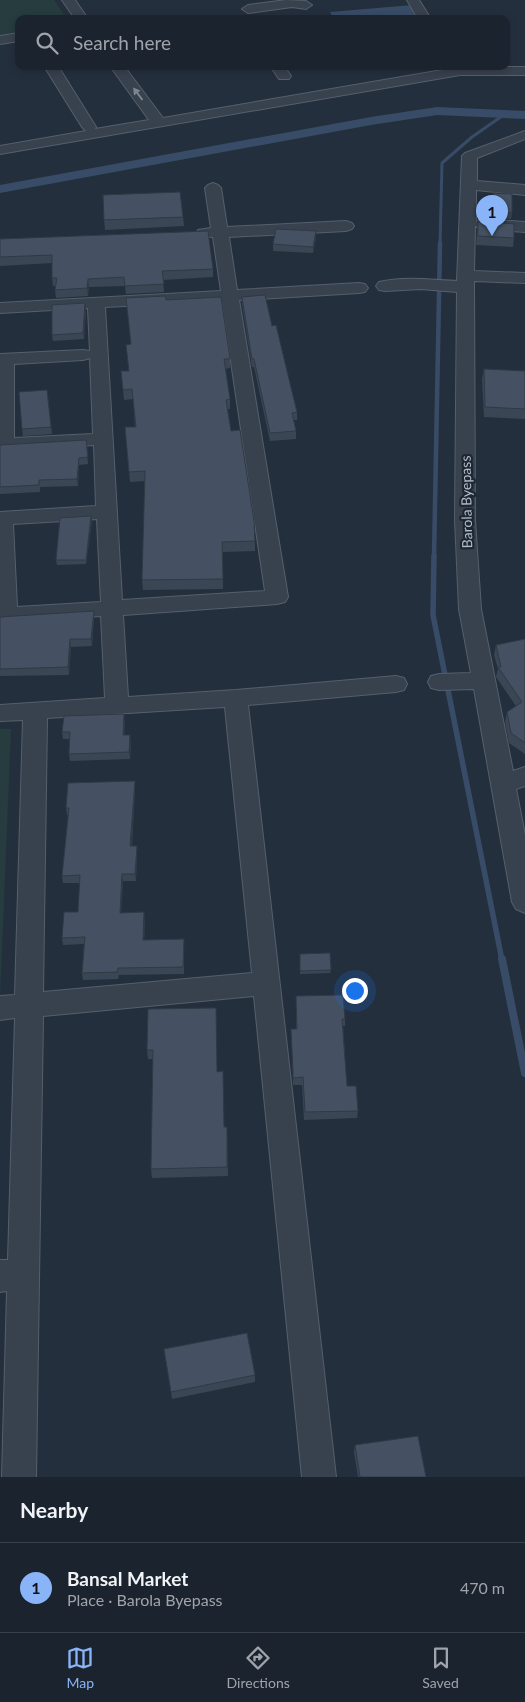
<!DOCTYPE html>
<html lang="en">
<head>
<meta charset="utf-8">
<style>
	body { margin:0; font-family:Lato,sans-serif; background:#242b36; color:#f1f3f6 }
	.you { position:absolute; left:354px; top:990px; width:18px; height:18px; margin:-12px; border:4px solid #fff; border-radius:50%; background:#1a73e8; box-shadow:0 0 0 8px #1a73e833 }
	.badge { display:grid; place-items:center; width:32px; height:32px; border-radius:50%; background:#8ab4f8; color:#111; font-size:16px; font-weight:700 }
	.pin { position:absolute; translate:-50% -41px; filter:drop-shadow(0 1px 2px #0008) }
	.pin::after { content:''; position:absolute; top:26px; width:18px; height:15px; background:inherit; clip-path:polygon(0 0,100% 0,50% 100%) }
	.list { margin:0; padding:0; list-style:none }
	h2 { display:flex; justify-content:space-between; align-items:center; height:65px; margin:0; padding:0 20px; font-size:21px }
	h2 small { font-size:16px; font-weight:400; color:#a0a4aa }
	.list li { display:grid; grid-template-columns:32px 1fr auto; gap:15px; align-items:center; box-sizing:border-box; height:90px; padding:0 20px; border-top:1px solid #39404a }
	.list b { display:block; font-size:19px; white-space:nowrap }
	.list p { margin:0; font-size:16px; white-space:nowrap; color:#a0a4aa }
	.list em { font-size:16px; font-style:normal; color:#a0a4aa }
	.icon { flex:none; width:28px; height:28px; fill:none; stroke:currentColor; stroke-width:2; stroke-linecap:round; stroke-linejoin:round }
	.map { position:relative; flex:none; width:525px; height:1477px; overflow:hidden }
	.search { position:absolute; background:#1b232e; box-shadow:0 2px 8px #0003; left:15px; right:15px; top:15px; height:55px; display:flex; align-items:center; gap:12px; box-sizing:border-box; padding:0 18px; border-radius:10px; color:#a0a4aa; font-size:19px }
	.sheet { height:155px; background:#1b232e }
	nav { display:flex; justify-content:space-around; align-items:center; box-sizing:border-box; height:70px; border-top:1px solid #39404a; background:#1b232e; font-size:14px; color:#a0a4aa }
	nav a { display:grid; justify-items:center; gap:2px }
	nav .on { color:#8ab4f8 }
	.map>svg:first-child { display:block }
	.green { fill:#263c3f }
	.water { fill:#394c67 }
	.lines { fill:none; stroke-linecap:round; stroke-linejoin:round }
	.stream-far3 { stroke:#394c67; stroke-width:3 }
	.stream-far2 { stroke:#394c67; stroke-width:4.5 }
	.stream-far1 { stroke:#394c67; stroke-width:5.5 }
	.stream { stroke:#394c67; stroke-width:8 }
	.canal { fill:#394c67; fill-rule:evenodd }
	.minor-casing { stroke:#565f6c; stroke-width:2 }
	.minor { fill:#38414e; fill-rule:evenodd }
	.wall { fill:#3b4654 }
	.shaded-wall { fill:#303945 }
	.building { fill:#455162; stroke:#303945 }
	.oneway { fill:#7c8592 }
	.labels { text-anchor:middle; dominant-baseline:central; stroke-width:4.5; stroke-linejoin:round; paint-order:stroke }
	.street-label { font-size:14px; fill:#b4bcc9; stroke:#1d2633 }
</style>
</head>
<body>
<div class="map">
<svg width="525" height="1477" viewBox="0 0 525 1477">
	<rect width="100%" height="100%" fill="#242f3e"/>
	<path class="green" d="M0,0H54L67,19H19V33L0,35Z
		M0,729H11L0,999Z"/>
	<path class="water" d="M413,5L422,19H334L330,12Z"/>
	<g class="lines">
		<path class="stream-far3" d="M440,244L442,163L472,137L505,114"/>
		<path class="stream-far2" d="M434,557L440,243"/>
		<path class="stream-far1" d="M434,556L433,615L502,960"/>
		<path class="stream" d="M502,959L525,1073"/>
		<path class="canal" d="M437,107L525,111V119L437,115L371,125L0,193V185L371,117Z"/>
		<g class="minor-casing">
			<path id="minor" d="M62,0H75L88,19H75Z
				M286,0L306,1L312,5L306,9L292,7L248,13L242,9L248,5Z
				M407,0H419L431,19H418Z
				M19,33V41L0,44V36Z
				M44,66H58L96,127L95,129L149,120L110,66H124L163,118L460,67H525V75H460L0,154V146L86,131L82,127Z
				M266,66H284L291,76L289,79H279L273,70Z
				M525,131V139L477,158V181L525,185V195L476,190V222L482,219L525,222V232L482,229L475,226L474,271L525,273V283L474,281L475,520L481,609L513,771L525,767V786L516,789L525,835V913L516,909L512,902L474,689L439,690L431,688L428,682L431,676L439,674L471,673L459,609L455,520L457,292L421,289L385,291L379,290L376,286L379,282C404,276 432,280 457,281L462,156L465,153Z
				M213,183L218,185L221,188L227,227L346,221L352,223L354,226L352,229L346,231L229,237L237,290L359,283L365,284L368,288L365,292L359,293L239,300L288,597L285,602L277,604L123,615L128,697L236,690L396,676L404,678L407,684L404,690L396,692L248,705L336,1477H302L254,996L43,1016L36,1477H2L7,1291L0,1292V1260H8L15,1018L0,1020V996L15,995L23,720L0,721V705L105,698L101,616L0,623V512L96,506L94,445L0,450V354L83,350L90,351L88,308L0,313V303L221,291L213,237L198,236L196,233L198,230L211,228L205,188L208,185ZM222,301L265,591L122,600L105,307ZM90,358L93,434L14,438V364L83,360ZM97,519L101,602L17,607L13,524ZM225,707L252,973L43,992L47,718Z"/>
		</g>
		<use href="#minor" class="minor"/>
	</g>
	<path class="wall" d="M493,193L512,213L511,219L492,218Z
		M183,217L184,226L105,230L104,220Z
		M478,221L514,238L513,247L476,245Z
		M316,238L313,253L273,251V244Z
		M0,239L213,269V277L163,280L164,292L126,294L125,286L89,287L88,296L56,298L55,290V286H53L52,278V263L0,266Z
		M242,297L272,326L297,412V420H294L296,431V439L270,441L254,367H252L242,304Z
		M166,300L230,359V368L225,369L230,399V409H227L231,431L255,541V551L223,552V589L143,590L142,580L145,481L130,482L125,427H135L133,399L124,400L121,371H128L131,344Z
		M85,303L86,310L84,339L53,341L52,335Z
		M484,369L525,371V419L484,417L482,379Z
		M47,390L52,434L23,436L22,429Z
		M86,440L88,464L79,465L78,486L40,487V492L0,494V445Z
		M91,516L92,521L86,564L57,565L56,560Z
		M0,617L94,619L92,646L71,647L69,675L0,676Z
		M525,639V754L509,743L505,722L507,712L516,706L496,677L498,669L494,655L496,645Z
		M125,721L124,735L131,742L130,759L70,761L69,754L70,739H63L62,732Z
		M135,789L132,846L137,853L136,881H123L121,913L145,920L144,940L184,946V974L119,975L118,979L83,980L82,973L84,944L63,945L62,938L78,912L80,883H63L62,876L68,815H67L66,808Z
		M300,954L331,970L330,973L300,974Z
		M296,996L345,1019V1026H343L347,1086L358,1111L357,1118L304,1120L302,1085H293V1079L291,1029H296Z
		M148,1009L217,1072L224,1127H227L228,1176L152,1178L151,1169L153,1059H148L147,1050Z
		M164,1349L255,1375V1382L172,1399Z
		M355,1445L426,1477H358L354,1452Z"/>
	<path class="shaded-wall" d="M316,231V238L313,253V247Z
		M88,279L89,287L88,296L87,288Z
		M85,303L86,310L84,339L83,333Z
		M79,458V465L78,486L77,479Z
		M91,516L92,521L86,564V560Z
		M94,611V619L92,646L91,639Z
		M70,639L71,647L69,675L68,667Z
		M124,714L125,721L124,742L123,735Z
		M130,735L131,742L130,759L129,752Z
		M135,781V789L131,854L130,846Z
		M137,846V853L136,881L135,874Z
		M122,874L123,881L121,920L120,913Z
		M144,912L145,920L144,947L143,940Z"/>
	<path class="building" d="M180,192L183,217L104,220L103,195Z
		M493,193L512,194V213L493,212Z
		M478,221L514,224V238L478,236Z
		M276,229L316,231L313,247L273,244Z
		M208,231L213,269L162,271L164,284L125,286L124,277L88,279L87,288L55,290L57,278H52V255L0,257V239Z
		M265,295L272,326L276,325L287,371L297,412L292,413L296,431L270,433L254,359H252L242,297Z
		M165,296L166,300L221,297L230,359H224L230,399L226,400L231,431L240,430L254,521L255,541L222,542L223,579L142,580L145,471L129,472L125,427H136L132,389L123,390L121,371H129L126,345L131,344L126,298Z
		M85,303L83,333L52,335V305Z
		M484,369L525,371V409L485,407Z
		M47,390L51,427L22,429L19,392Z
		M86,440L88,457L79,458L77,479L39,480V485L0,487V445Z
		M91,516L86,560H56L60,518Z
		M94,611L91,639H70L68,667L0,669V617Z
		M525,639V743L511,733L507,712L522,702L498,667H501L496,645Z
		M124,714L123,735H130L129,752L69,754L70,732H62L64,716Z
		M135,781L130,846H137L135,874H122L120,913L144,912L143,940L184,939L183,967L118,968L117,972L82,973L85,937L62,938L64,912H78L80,875L62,876L69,808H66L68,783Z
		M330,953L331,970L300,971V954Z
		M343,995L345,1019H342L347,1086H356L358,1111L305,1112L303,1077L293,1078V1071L291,1029H297L296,996Z
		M216,1008L217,1072L223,1071L224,1127H227V1167L151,1169L153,1050H147L148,1009Z
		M247,1333L255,1375L171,1392L164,1349Z
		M418,1436L426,1477H360L355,1445Z"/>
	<defs><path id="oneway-solid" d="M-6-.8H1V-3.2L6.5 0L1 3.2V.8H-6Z" transform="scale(1.25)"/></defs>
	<use class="oneway" href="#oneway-solid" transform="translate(138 94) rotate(-127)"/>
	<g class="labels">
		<g class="street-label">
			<text transform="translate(466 502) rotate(-91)">Barola Byepass</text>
		</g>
	</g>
</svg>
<div class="you"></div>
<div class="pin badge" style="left:492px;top:236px">1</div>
<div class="search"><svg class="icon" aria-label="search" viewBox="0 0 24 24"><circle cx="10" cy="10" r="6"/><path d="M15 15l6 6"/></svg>Search here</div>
</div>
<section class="sheet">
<h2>Nearby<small></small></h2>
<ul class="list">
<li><span class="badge">1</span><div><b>Bansal Market</b><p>Place · Barola Byepass</p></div><em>470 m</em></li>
</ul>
</section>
<nav>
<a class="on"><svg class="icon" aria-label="map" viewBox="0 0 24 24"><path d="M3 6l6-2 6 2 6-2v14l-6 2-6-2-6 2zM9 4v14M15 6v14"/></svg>Map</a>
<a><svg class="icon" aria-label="directions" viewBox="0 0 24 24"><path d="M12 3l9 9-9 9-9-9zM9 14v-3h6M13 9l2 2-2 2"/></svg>Directions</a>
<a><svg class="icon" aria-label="saved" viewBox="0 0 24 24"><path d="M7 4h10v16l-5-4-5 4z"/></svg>Saved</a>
</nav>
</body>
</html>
